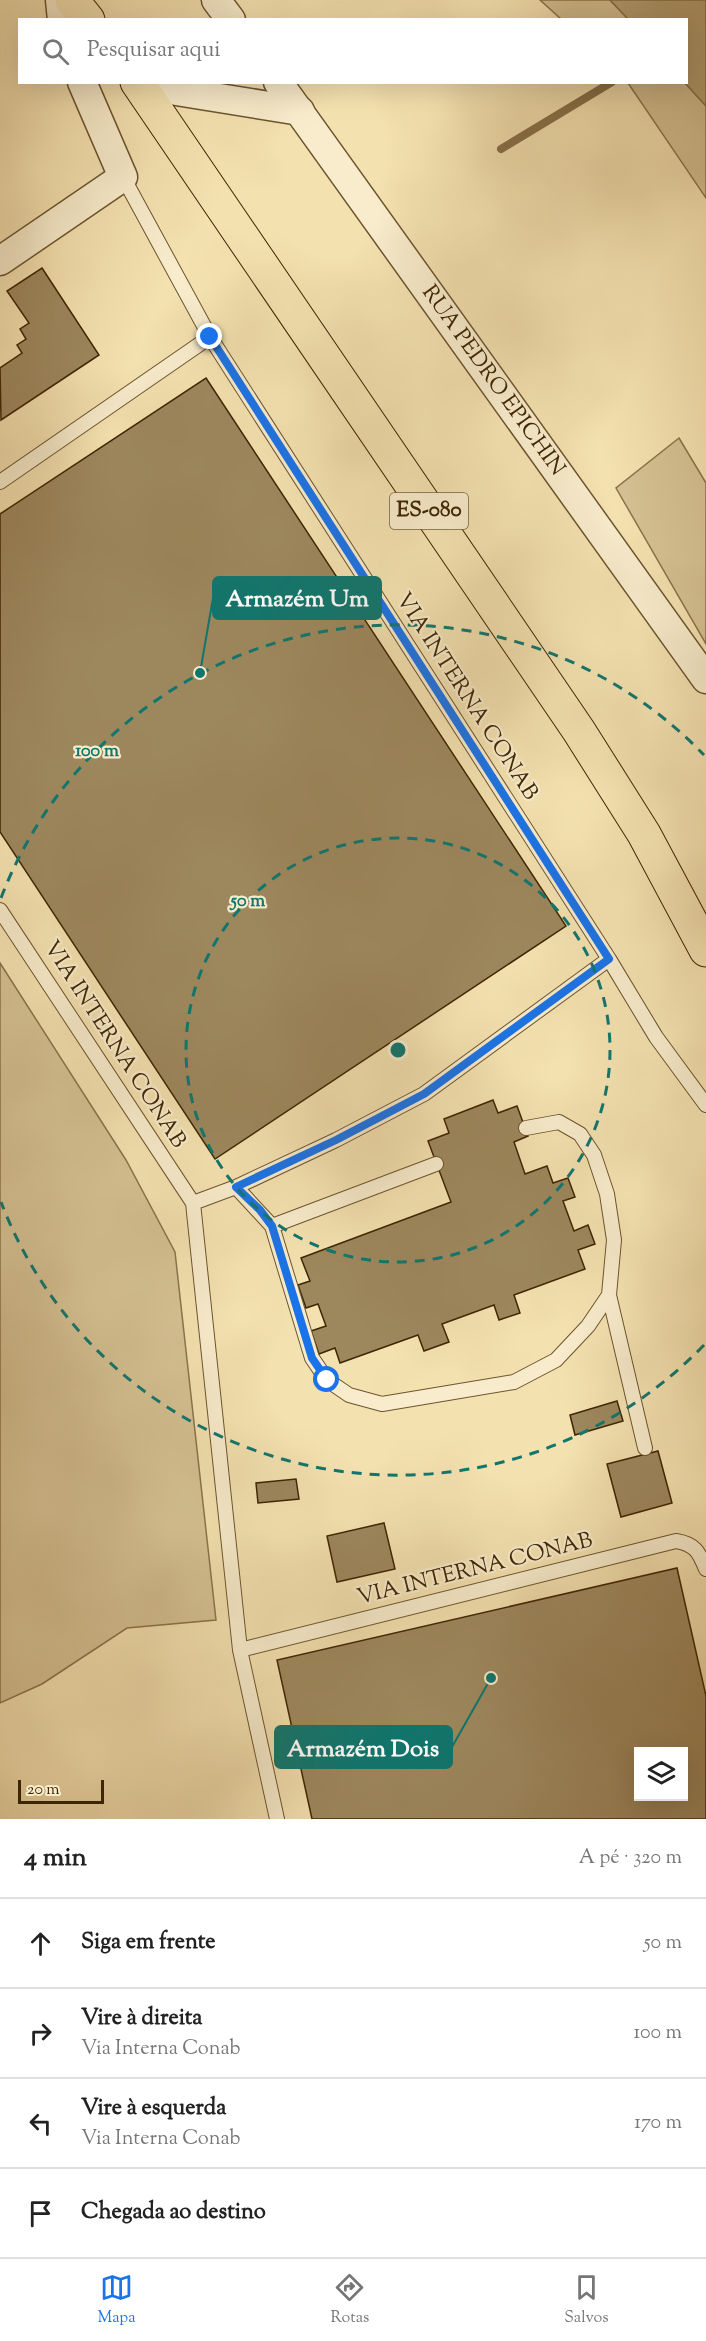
<!DOCTYPE html>
<html lang="pt">
<head>
<meta charset="utf-8">
<style>
	body { margin:0; font-family:"Sorts Mill Goudy",serif; background:#f6f6f6; color:#222 }
	.controls { position:absolute; right:18px; bottom:18px; display:grid; overflow:hidden; border-radius:0px; box-shadow:0 6px 24px #0002 }
	.controls button { width:54px; height:54px; display:grid; place-items:center; padding:0; border:0; border-bottom:2px solid #e0e0e0; background:#fff; color:#222; font:30px sans-serif }
	.scale { position:absolute; left:18px; bottom:15px; width:86px; box-sizing:border-box; padding-left:6px; border:3px solid #3e2503; border-top:0; font-size:16px; line-height:21px; white-space:nowrap; color:#3e2503; -webkit-text-stroke:4px #f8eccc; paint-order:stroke }
	.stop { position:absolute; width:18px; height:18px; margin:-14px; border:4px solid #1a73e8; border-radius:50%; background:#fff }
	.stop.end { background:#1a73e8; border-color:#fff; box-shadow:0 2px 6px #0008 }
	.list { margin:0; padding:0; list-style:none }
	h2 { display:flex; justify-content:space-between; align-items:center; height:78px; margin:0; padding:0 24px; font-size:26px }
	h2 small { font-size:20px; font-weight:400; color:#767676 }
	.list li { display:grid; grid-template-columns:39px 1fr auto; gap:18px; align-items:center; box-sizing:border-box; height:90px; padding:0 24px; border-top:2px solid #e0e0e0 }
	.list b { display:block; font-size:22px; white-space:nowrap }
	.list p { margin:0; font-size:20px; white-space:nowrap; color:#767676 }
	.list em { font-size:20px; font-style:normal; color:#767676 }
	.icon { flex:none; width:33px; height:33px; fill:none; stroke:currentColor; stroke-width:2; stroke-linecap:round; stroke-linejoin:round }
	.map { position:relative; flex:none; width:706px; height:1819px; overflow:hidden }
	.search { position:absolute; background:#fff; box-shadow:0 6px 24px #0002; left:18px; right:18px; top:18px; height:66px; display:flex; align-items:center; gap:15px; box-sizing:border-box; padding:0 21px; border-radius:0px; color:#767676; font-size:22px }
	.sheet { height:438px; background:#fff }
	nav { display:flex; justify-content:space-around; align-items:center; box-sizing:border-box; height:84px; border-top:2px solid #e0e0e0; background:#fff; font-size:16px; color:#767676 }
	nav a { display:grid; justify-items:center; gap:3px }
	nav .on { color:#1a73e8 }
	.map>svg:first-child { display:block }
	.green { fill:#d5c193; stroke:#8a734b; stroke-width:1.5 }
	.water { fill:#b6a175; stroke:#866f47; stroke-width:1.5 }
	.lines { fill:none; stroke-linecap:round; stroke-linejoin:round }
	.stream { stroke:#866f47; stroke-width:8 }
	.building { fill:#9d875d; stroke:#3e2503; stroke-width:1.5; fill-rule:evenodd }
	.lane-casing { stroke:#6c542e; stroke-width:16 }
	.street-casing { stroke:#6c542e; stroke-width:31 }
	.primary-casing { stroke:#3e2503; stroke-width:35 }
	.lane { stroke:#f8eccc; stroke-width:14 }
	.street { stroke:#f8eccc; stroke-width:28 }
	.primary { stroke:#f4e1b0; stroke-width:33 }
	.route { stroke:#1a73e8; stroke-width:8 }
	.ring { fill:none; stroke:#0f766e; stroke-width:3; stroke-dasharray:10 8 }
	.labels { text-anchor:middle; dominant-baseline:central; stroke-width:4.5; stroke-linejoin:round; paint-order:stroke }
	.shield { fill:#f8eccc; stroke:#76613f; stroke-width:1.5 }
	.shield-label { font-size:21px; font-weight:bold; fill:#3e2503 }
	.street-label { font-size:22px; fill:#3e2503; stroke:#f8eccc }
	.centre { fill:#0f766e; stroke:#f8eccc; stroke-width:3 }
	.ring-label { font-size:18px; text-anchor:middle; font-weight:bold; fill:#0f766e; stroke:#f8eccc; stroke-width:4.5; stroke-linejoin:round; paint-order:stroke }
	.leader { fill:none; stroke:#0f766e; stroke-width:2 }
	.callout-dot { fill:#0f766e; stroke:#f8eccc; stroke-width:2 }
	.callout { fill:#0f766e; stroke:#0f766e; stroke-width:2 }
	.callout-label { font-size:24px; text-anchor:middle; font-weight:bold; fill:#fff }
</style>
</head>
<body>
<div class="map">
<svg width="706" height="1819" viewBox="0 0 706 1819">
	<rect width="100%" height="100%" fill="#f4e1b0"/>
	<filter id="stains"><feTurbulence type="fractalNoise" baseFrequency=".00333" numOctaves="4"/><feColorMatrix values="0 0 0 0 .2 0 0 0 0 .09 0 0 0 0 .02 0 0 0 .5 -.17"/></filter>
	<radialGradient id="worn" r=".72"><stop offset=".6" stop-color="#630" stop-opacity="0"/><stop offset="1" stop-color="#630" stop-opacity=".3"/></radialGradient>
	<path class="green" d="M540,0H610L628,19H561Z
		M628,83H685L706,106V198Z
		M679,438L706,483V644L616,488Z
		M0,963L126,1160L175,1252L216,1620L127,1628L42,1684L0,1703Z"/>
	<path class="water" d="M610,0H706V106L685,83L686,20L628,19Z"/>
	<g class="lines">
		<path class="stream" d="M501,149L612,82"/>
	</g>
	<path class="building" d="M42,268L99,355L1,420L0,368L22,353L17,345L26,339L20,329L29,323L7,291Z
		M206,378L566,926L215,1159L0,832V514Z
		M493,1100L498,1113L517,1106L528,1136L514,1142L525,1174L547,1166L553,1183L568,1178L575,1197L563,1201L574,1231L588,1225L595,1244L578,1250L585,1269L514,1295L520,1313L499,1320L494,1305L442,1324L449,1342L424,1351L418,1335L340,1363L335,1348L319,1354L311,1331L326,1326L318,1304L306,1308L298,1285L310,1281L301,1258L451,1202L428,1141L449,1133L444,1119Z
		M617,1401L623,1421L575,1435L570,1415Z
		M658,1451L672,1503L621,1517L607,1464Z
		M296,1479L299,1499L258,1503L256,1483Z
		M384,1523L395,1569L337,1582L327,1536Z
		M677,1568L706,1696V1819H312L277,1660ZM638,1752H684V1796H638Z"/>
	<g class="lines">
		<g class="lane-casing">
			<path id="lane" d="M123,177L210,337L609,959L656,1037L706,1105
				M0,482L210,337
				M0,910L193,1203L236,1187L336,1140L424,1094L609,959
				M236,1187L272,1226L312,1358L327,1380L349,1395L382,1404L514,1382L556,1360L588,1326L609,1295L614,1240L607,1194L594,1155L580,1134L559,1122L526,1128
				M193,1203L240,1650L277,1819
				M272,1226L436,1164
				M609,1295L645,1448
				M240,1650L676,1541C695,1544 699,1552 706,1569"/>
		</g>
		<g class="street-casing">
			<g id="street">
				<path d="M60,0L62,20"/>
				<path d="M216,0L231,20"/>
				<path id="s1" d="M278,82L706,679"/>
				<path d="M139,85L300,111"/>
				<path d="M0,261L123,177L82,82"/>
			</g>
		</g>
		<g class="primary-casing">
			<path id="primary" d="M72,0L88,20
				M137,82L579,731L644,834L706,950"/>
		</g>
		<use href="#lane" class="lane"/>
		<use href="#street" class="street"/>
		<use href="#primary" class="primary"/>
	</g>
	<g class="lines">
		<path class="route" d="M210,337L609,959L424,1094L336,1140L236,1187L260,1210L272,1226L312,1358L327,1380"/>
	</g>
	<g class="ring">
		<circle cx="398" cy="1050" r="212"/>
		<path d="M704 1345A425 425 0 0 1 1 1202M1 898A425 425 0 0 1 704 755"/>
	</g>
	<g class="labels">
		<rect class="shield" x="390" y="493" width="78" height="36" rx="4.5"/>
		<g class="shield-label">
			<text x="429" y="511">ES-080</text>
		</g>
		<g class="street-label">
			<text stroke="none"><textPath href="#s1" startOffset="368">RUA PEDRO EPICHIN</textPath></text>
			<text transform="translate(466 697) rotate(57)">VIA INTERNA CONAB</text>
			<text transform="translate(114 1045) rotate(57)">VIA INTERNA CONAB</text>
			<text transform="translate(475 1570) rotate(-14)">VIA INTERNA CONAB</text>
		</g>
	</g>
	<circle cx="398" cy="1050" r="9" class="centre"/>
	<g class="ring-label">
		<text x="97" y="756">100 m</text>
		<text x="248" y="906">50 m</text>
	</g>
	<path class="leader" d="M200 673L213 598M491 1678L452 1747"/>
	<g class="callout-dot">
		<circle cx="200" cy="673" r="6"/>
		<circle cx="491" cy="1678" r="6"/>
	</g>
	<g class="callout">
		<rect x="213" y="577" width="168" height="42" rx="6"/>
		<rect x="275" y="1726" width="177" height="42" rx="6"/>
	</g>
	<g class="callout-label">
		<text x="297" y="606">Armazém Um</text>
		<text x="363" y="1756">Armazém Dois</text>
	</g>
	<rect width="100%" height="100%" filter="url(#stains)"/>
	<rect width="100%" height="100%" fill="url(#worn)"/>
</svg>
<div class="controls">
<button><svg class="icon" aria-label="layers" viewBox="0 0 24 24"><path d="M12 4l9 5-9 5-9-5zM3 14l9 5 9-5"/></svg></button>
</div>
<div class="scale">20 m</div>
<div class="stop" style="left:327px;top:1380px"></div>
<div class="stop end" style="left:210px;top:337px"></div>
<div class="search"><svg class="icon" aria-label="search" viewBox="0 0 24 24"><circle cx="10" cy="10" r="6"/><path d="M15 15l6 6"/></svg>Pesquisar aqui</div>
</div>
<section class="sheet">
<h2>4 min<small>A pé · 320 m</small></h2>
<ul class="list">
<li><svg class="icon" aria-label="ahead" viewBox="0 0 24 24"><path d="M12 20V5M6 11l6-6 6 6"/></svg><div><b>Siga em frente</b></div><em>50 m</em></li>
<li><svg class="icon" aria-label="right" viewBox="0 0 24 24"><path d="M7 20v-9h11M14 6l5 5-5 5"/></svg><div><b>Vire à direita</b><p>Via Interna Conab</p></div><em>100 m</em></li>
<li><svg class="icon" aria-label="left" viewBox="0 0 24 24"><path d="M17 20v-9H6M10 6l-5 5 5 5"/></svg><div><b>Vire à esquerda</b><p>Via Interna Conab</p></div><em>170 m</em></li>
<li><svg class="icon" aria-label="arrive" viewBox="0 0 24 24"><path d="M6 21V4h12l-3 4 3 4H6"/></svg><div><b>Chegada ao destino</b></div></li>
</ul>
</section>
<nav>
<a class="on"><svg class="icon" aria-label="map" viewBox="0 0 24 24"><path d="M3 6l6-2 6 2 6-2v14l-6 2-6-2-6 2zM9 4v14M15 6v14"/></svg>Mapa</a>
<a><svg class="icon" aria-label="directions" viewBox="0 0 24 24"><path d="M12 3l9 9-9 9-9-9zM9 14v-3h6M13 9l2 2-2 2"/></svg>Rotas</a>
<a><svg class="icon" aria-label="saved" viewBox="0 0 24 24"><path d="M7 4h10v16l-5-4-5 4z"/></svg>Salvos</a>
</nav>
</body>
</html>
